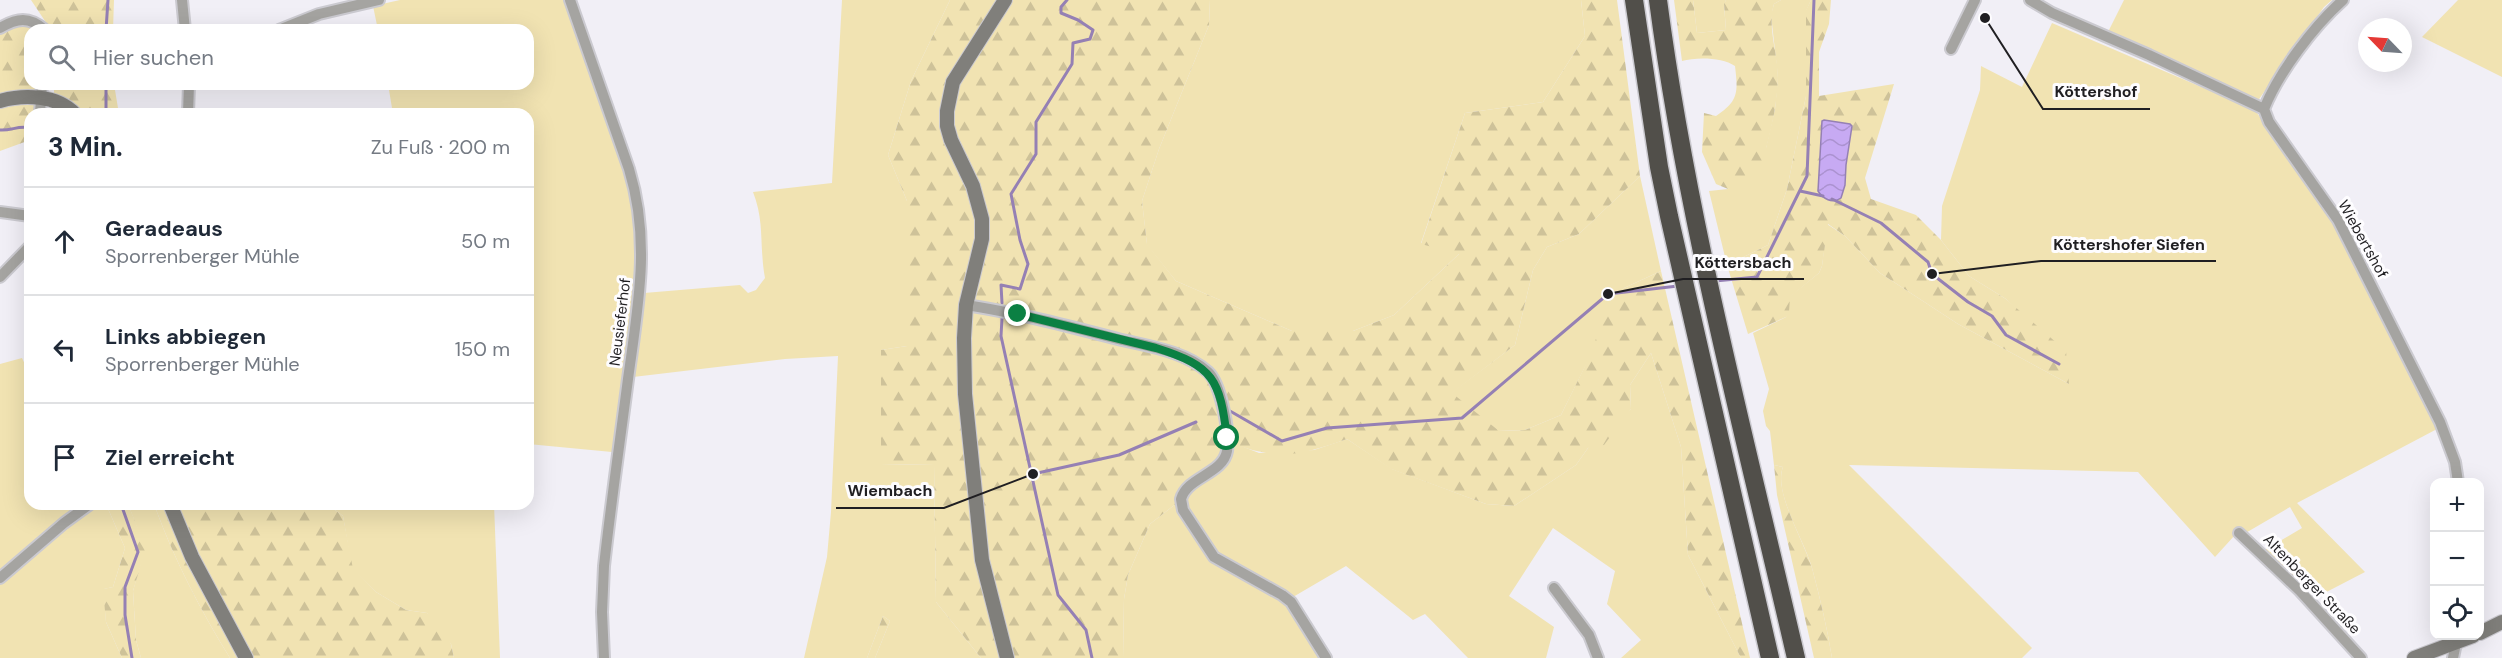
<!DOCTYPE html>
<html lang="de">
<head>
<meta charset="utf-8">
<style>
	body { margin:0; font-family:"DM Sans",sans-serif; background:#f2f2f3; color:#1f2937 }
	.controls { position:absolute; right:18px; bottom:18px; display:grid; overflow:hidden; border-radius:12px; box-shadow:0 6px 24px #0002 }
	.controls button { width:54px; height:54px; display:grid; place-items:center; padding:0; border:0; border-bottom:2px solid #e0e1e3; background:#fff; color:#1f2937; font:30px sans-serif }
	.compass { position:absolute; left:2358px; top:18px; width:54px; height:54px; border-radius:50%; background:#fff; box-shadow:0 6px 24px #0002; rotate:295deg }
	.stop { position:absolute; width:18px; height:18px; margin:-14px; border:4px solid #0b8043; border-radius:50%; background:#fff }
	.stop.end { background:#0b8043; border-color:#fff; box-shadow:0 2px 6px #0008 }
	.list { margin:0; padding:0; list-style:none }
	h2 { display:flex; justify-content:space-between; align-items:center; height:78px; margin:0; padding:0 24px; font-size:26px }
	h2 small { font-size:20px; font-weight:400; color:#747a83 }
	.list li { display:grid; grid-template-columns:39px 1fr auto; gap:18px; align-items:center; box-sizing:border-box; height:108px; padding:0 24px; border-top:2px solid #e0e1e3 }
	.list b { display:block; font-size:22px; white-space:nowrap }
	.list p { margin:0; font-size:20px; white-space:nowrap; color:#747a83 }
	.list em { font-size:20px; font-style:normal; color:#747a83 }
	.icon { flex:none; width:33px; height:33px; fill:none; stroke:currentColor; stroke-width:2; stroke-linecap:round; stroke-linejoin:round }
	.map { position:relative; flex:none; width:2502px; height:658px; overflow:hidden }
	.search { position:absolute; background:#fff; box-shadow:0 6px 24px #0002; left:24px; top:24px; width:510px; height:66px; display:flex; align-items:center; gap:15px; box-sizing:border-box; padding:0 21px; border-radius:18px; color:#747a83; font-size:22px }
	.panel { position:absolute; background:#fff; box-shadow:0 6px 24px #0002; left:24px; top:108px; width:510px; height:402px; border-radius:18px }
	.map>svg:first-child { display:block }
	.green { fill:#f1e3b2 }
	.forest { fill:url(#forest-firs); fill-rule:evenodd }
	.water { fill:url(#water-waves); stroke:#9580b4; stroke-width:1.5 }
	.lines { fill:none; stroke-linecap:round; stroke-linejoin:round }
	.stream { stroke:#9580b4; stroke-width:3 }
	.street-casing { stroke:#cbcad0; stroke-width:14 }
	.secondary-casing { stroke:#cbcad0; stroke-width:16 }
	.highway-casing { stroke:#cbcad0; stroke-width:21 }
	.street { stroke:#a5a4a1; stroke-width:10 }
	.secondary { stroke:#807f7b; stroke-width:14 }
	.highway { stroke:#514f4a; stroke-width:18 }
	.route { stroke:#0b8043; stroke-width:8 }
	.labels { text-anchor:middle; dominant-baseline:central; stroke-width:6; stroke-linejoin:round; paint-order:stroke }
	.street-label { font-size:15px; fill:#201f22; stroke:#fefdff }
	.leader { fill:none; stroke:#201f22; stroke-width:2 }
	.callout-dot { fill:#201f22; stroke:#fefdff; stroke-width:2 }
	.callout-label { font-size:16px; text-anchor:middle; font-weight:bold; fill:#201f22; stroke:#fefdff; stroke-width:6; stroke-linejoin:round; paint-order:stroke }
</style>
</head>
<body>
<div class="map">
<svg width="2502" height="658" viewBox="0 0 2502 658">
	<defs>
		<pattern id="forest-firs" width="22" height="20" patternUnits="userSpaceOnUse" patternTransform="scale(1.5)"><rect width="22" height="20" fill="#f1e3b2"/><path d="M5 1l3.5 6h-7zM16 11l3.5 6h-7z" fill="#cec299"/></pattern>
		<pattern id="water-waves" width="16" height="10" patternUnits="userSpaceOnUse" patternTransform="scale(1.5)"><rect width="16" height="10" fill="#c7aaf3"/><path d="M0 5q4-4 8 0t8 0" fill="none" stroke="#ab92d0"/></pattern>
	</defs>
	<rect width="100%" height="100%" fill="#f1eff6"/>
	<path class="green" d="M400,0H566L634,196L638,285L612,452L528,444V114H393L388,84H528V30H378L373,6Z
		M842,0H950L911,81L888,155L907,201V346L881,350V464L934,465L936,602L981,658H875L890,621L883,616L867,658H804L827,557L831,512L838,356L785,359L633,377L644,293L740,285L748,293L756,290L765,278C759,246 765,222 753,192L832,183Z
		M1210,0H1581L1585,36L1543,102L1465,113L1421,243L1460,253L1394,315L1353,331H1292L1176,281L1147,245L1142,201L1159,149L1209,25Z
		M1693,0H1726L1724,5L1726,30L1697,33Z
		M1781,0H1811L1806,11V96L1787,189L1768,245L1727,265L1709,191L1728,189L1766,148L1775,109L1778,77L1771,15L1774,4Z
		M2124,0H2332L2324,7L2257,102L2108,32Z
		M2458,0H2502V77L2422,37Z
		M2052,23L2255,110L2334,223L2437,429L2297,503L2365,572L2311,600L2263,551L2302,528L2290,507L2237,538L2235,535L2215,557L2138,472L1849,465L2032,648L2022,658H1832C1827,627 1820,598 1812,568C1805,542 1773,492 1783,467L1774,465L1770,431L1766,426L1763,411L1769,389L1753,333L1786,317L1789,297L1819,273L1822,266L1827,224L1845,236L1880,273L1958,324L2069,384L2033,325L2006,299L1969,276L1941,240L1942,206L1980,90L1981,66L2022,87Z
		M1640,176L1661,271L1624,288L1561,415L1525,430L1498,431L1451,393L1515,345L1533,270L1547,247L1579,234Z
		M1651,353L1681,447L1688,555L1741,658H1621L1641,640L1607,604L1615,571L1553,528L1509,596L1554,627L1546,658H1468L1425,614L1413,620L1346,566L1293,597L1218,554L1184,504V497L1222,468L1231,442L1259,453L1314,450L1347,439L1392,469L1486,504L1514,506L1576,465L1588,448L1631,409L1630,385Z
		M22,358L30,375V504H106L125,548L113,587L104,589L106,622L122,658H0V364Z
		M1177,503L1213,561L1287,602L1322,658H1123L1124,599L1128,575L1150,524Z
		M128,504H154C173,557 200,610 230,658H141L136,640L133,591L145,548Z
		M327,504H494L500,658H454L451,644L427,613L406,610L376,592L352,569L343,516Z"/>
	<path class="forest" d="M31,0H114L113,30H51Z
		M950,0H1210L1209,25L1159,149L1142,201L1147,244L1176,281L1292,331H1353L1394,315L1459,254L1421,244L1465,113L1543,102L1585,36L1581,0H1617L1640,176L1579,234L1547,247L1533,270L1515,345L1452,393L1499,431L1525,430L1561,415L1584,368L1609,307L1624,288L1661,271L1750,658H1741L1688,555L1681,447L1651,353L1630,385L1631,409L1604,445L1588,448L1576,465L1514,506L1486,504L1391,469L1347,439C1298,456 1280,461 1231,443L1222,468L1150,524L1128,575L1124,599L1123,658H981L936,602L934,465L881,464V350L907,346V201L888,155L911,81Z
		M1674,0H1693L1697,33L1726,30L1724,4L1726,0H1781L1774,4C1767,28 1778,53 1778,78C1777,112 1767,146 1758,178L1728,189L1716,184L1702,152L1704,113L1716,116C1739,101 1738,92 1735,66C1722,57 1696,57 1682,61Z
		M1811,0H1831L1829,24L1819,52V96L1894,84L1865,178L1871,199L1916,215L1941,240L1969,276L2006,299L2066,351L2069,384L1958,324L1880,273L1845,236L1828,224L1822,266L1819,273L1790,297L1789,312L1786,317L1748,334L1727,265L1768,245L1787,189L1806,96V10ZM1852,127L1846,165L1845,185L1831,201Z
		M17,23L34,24L38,30H30V84H38V114H30V140L0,151V34Z
		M54,84H114L119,114H83L54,95Z
		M1774,465L1783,467C1773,491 1805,543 1812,568C1820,598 1827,627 1832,658H1814L1777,495Z
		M106,504H128L146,548L133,591L136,640L141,658H122L106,622L103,589L113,587L125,548Z
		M154,504H327L343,516L353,569L376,592L406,610L427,613L440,622L451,644L454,658H230C200,610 173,557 154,504Z
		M883,616L890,621L875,658H867Z"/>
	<path class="water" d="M1824,120L1850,124L1852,126L1846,165L1845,185L1841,198C1832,204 1823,199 1818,191L1822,121Z"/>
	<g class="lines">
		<path class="stream" d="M106,30L108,0
			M106,84V114
			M0,130C11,131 19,125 30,128
			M1800,191L1823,196
			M1832,199L1881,223L1928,262L1932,274L1968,302L1992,316L2006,335L2059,364
			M1715,281L1757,277L1807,176L1814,0
			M1002,303L1001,285L1020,289L1028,264L1020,240L1011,194L1036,154V122L1072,64L1073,43L1090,39L1093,30L1078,20L1061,13V7L1067,0
			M1002,318L1001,336L1058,595L1086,630L1092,658
			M1230,411L1282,441L1327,428L1462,418L1608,294L1678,286
			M1033,474L1119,455L1196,422
			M121,504L138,552L125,587V615L132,658"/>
		<g class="street-casing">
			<path id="street" d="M182,0L185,30
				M570,0L629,169C651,241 638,306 628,379C620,441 611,503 604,566L602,612L604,658
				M2030,0L2052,13L2149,55L2264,109
				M2343,0C2313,27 2279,72 2264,109L2269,122L2338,220L2440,422L2455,462L2458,482
				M0,28C17,18 29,16 45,30
				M279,30L319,14L379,0
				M1951,49L1975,0
				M40,114L42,84
				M188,114L189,84
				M0,212L30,216
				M0,277L30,246
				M966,305C1018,313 1068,326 1118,339C1147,346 1185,351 1208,372C1221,384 1230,433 1227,451C1223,474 1187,477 1181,499L1183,510L1214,557L1282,595L1291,602L1326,658
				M2239,533L2300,591L2361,658
				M0,578L64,523L90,504
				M1554,588L1589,635L1598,658
				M2453,658L2457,638"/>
		</g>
		<g class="secondary-casing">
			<path id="secondary" d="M1005,0L953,82L947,111V126L951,140L973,186L982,219V239L966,305L964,338L965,394L982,560L1007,658
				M0,101C24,94 57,95 75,114
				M170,504L192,557L246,658
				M2480,633L2502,622
				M2414,658L2473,636"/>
		</g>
		<g class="highway-casing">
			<path id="highway" d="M1634,0L1659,167L1669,216L1770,658
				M1658,0C1687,221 1746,441 1796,658"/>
		</g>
		<use href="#street" class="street"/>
		<use href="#secondary" class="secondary"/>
		<use href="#highway" class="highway"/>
	</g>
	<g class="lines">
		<path class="route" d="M1018,314L1156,348C1214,366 1220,380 1227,438"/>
	</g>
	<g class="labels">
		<g class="street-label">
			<text transform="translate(2363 239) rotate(61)">Wiebertshof</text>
			<text transform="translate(620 322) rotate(-83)">Neusieferhof</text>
			<text transform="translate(2312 584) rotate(46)">Altenberger Straße</text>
		</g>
	</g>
	<path class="leader" d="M1985 18L2043 109H2150M1932 274L2041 261H2216M1608 294L1683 279H1804M1033 474L944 508H836"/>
	<g class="callout-dot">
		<circle cx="1985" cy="18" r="6"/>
		<circle cx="1932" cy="274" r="6"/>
		<circle cx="1608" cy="294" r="6"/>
		<circle cx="1033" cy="474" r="6"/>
	</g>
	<g class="callout-label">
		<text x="2096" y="97">Köttershof</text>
		<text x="2129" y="250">Köttershofer Siefen</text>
		<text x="1743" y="268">Köttersbach</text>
		<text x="890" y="496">Wiembach</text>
	</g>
</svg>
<div class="controls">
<button>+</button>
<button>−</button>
<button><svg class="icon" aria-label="locate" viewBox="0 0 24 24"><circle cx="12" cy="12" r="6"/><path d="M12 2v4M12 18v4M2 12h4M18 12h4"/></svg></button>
</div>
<svg class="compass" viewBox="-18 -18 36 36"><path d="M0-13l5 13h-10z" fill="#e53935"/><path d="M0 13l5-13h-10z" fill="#747a83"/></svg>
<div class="stop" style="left:1227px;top:438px"></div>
<div class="stop end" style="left:1018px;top:314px"></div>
<div class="search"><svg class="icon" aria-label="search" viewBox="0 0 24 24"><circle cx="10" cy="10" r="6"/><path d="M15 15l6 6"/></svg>Hier suchen</div>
<section class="panel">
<h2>3 Min.<small>Zu Fuß · 200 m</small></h2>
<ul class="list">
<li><svg class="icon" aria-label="ahead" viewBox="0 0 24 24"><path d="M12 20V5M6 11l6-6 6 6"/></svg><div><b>Geradeaus</b><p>Sporrenberger Mühle</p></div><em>50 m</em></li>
<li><svg class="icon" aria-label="left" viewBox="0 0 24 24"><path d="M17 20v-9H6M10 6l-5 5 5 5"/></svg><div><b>Links abbiegen</b><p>Sporrenberger Mühle</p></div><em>150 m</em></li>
<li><svg class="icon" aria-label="arrive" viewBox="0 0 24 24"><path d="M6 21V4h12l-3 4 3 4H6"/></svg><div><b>Ziel erreicht</b></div></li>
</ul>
</section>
</div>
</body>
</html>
